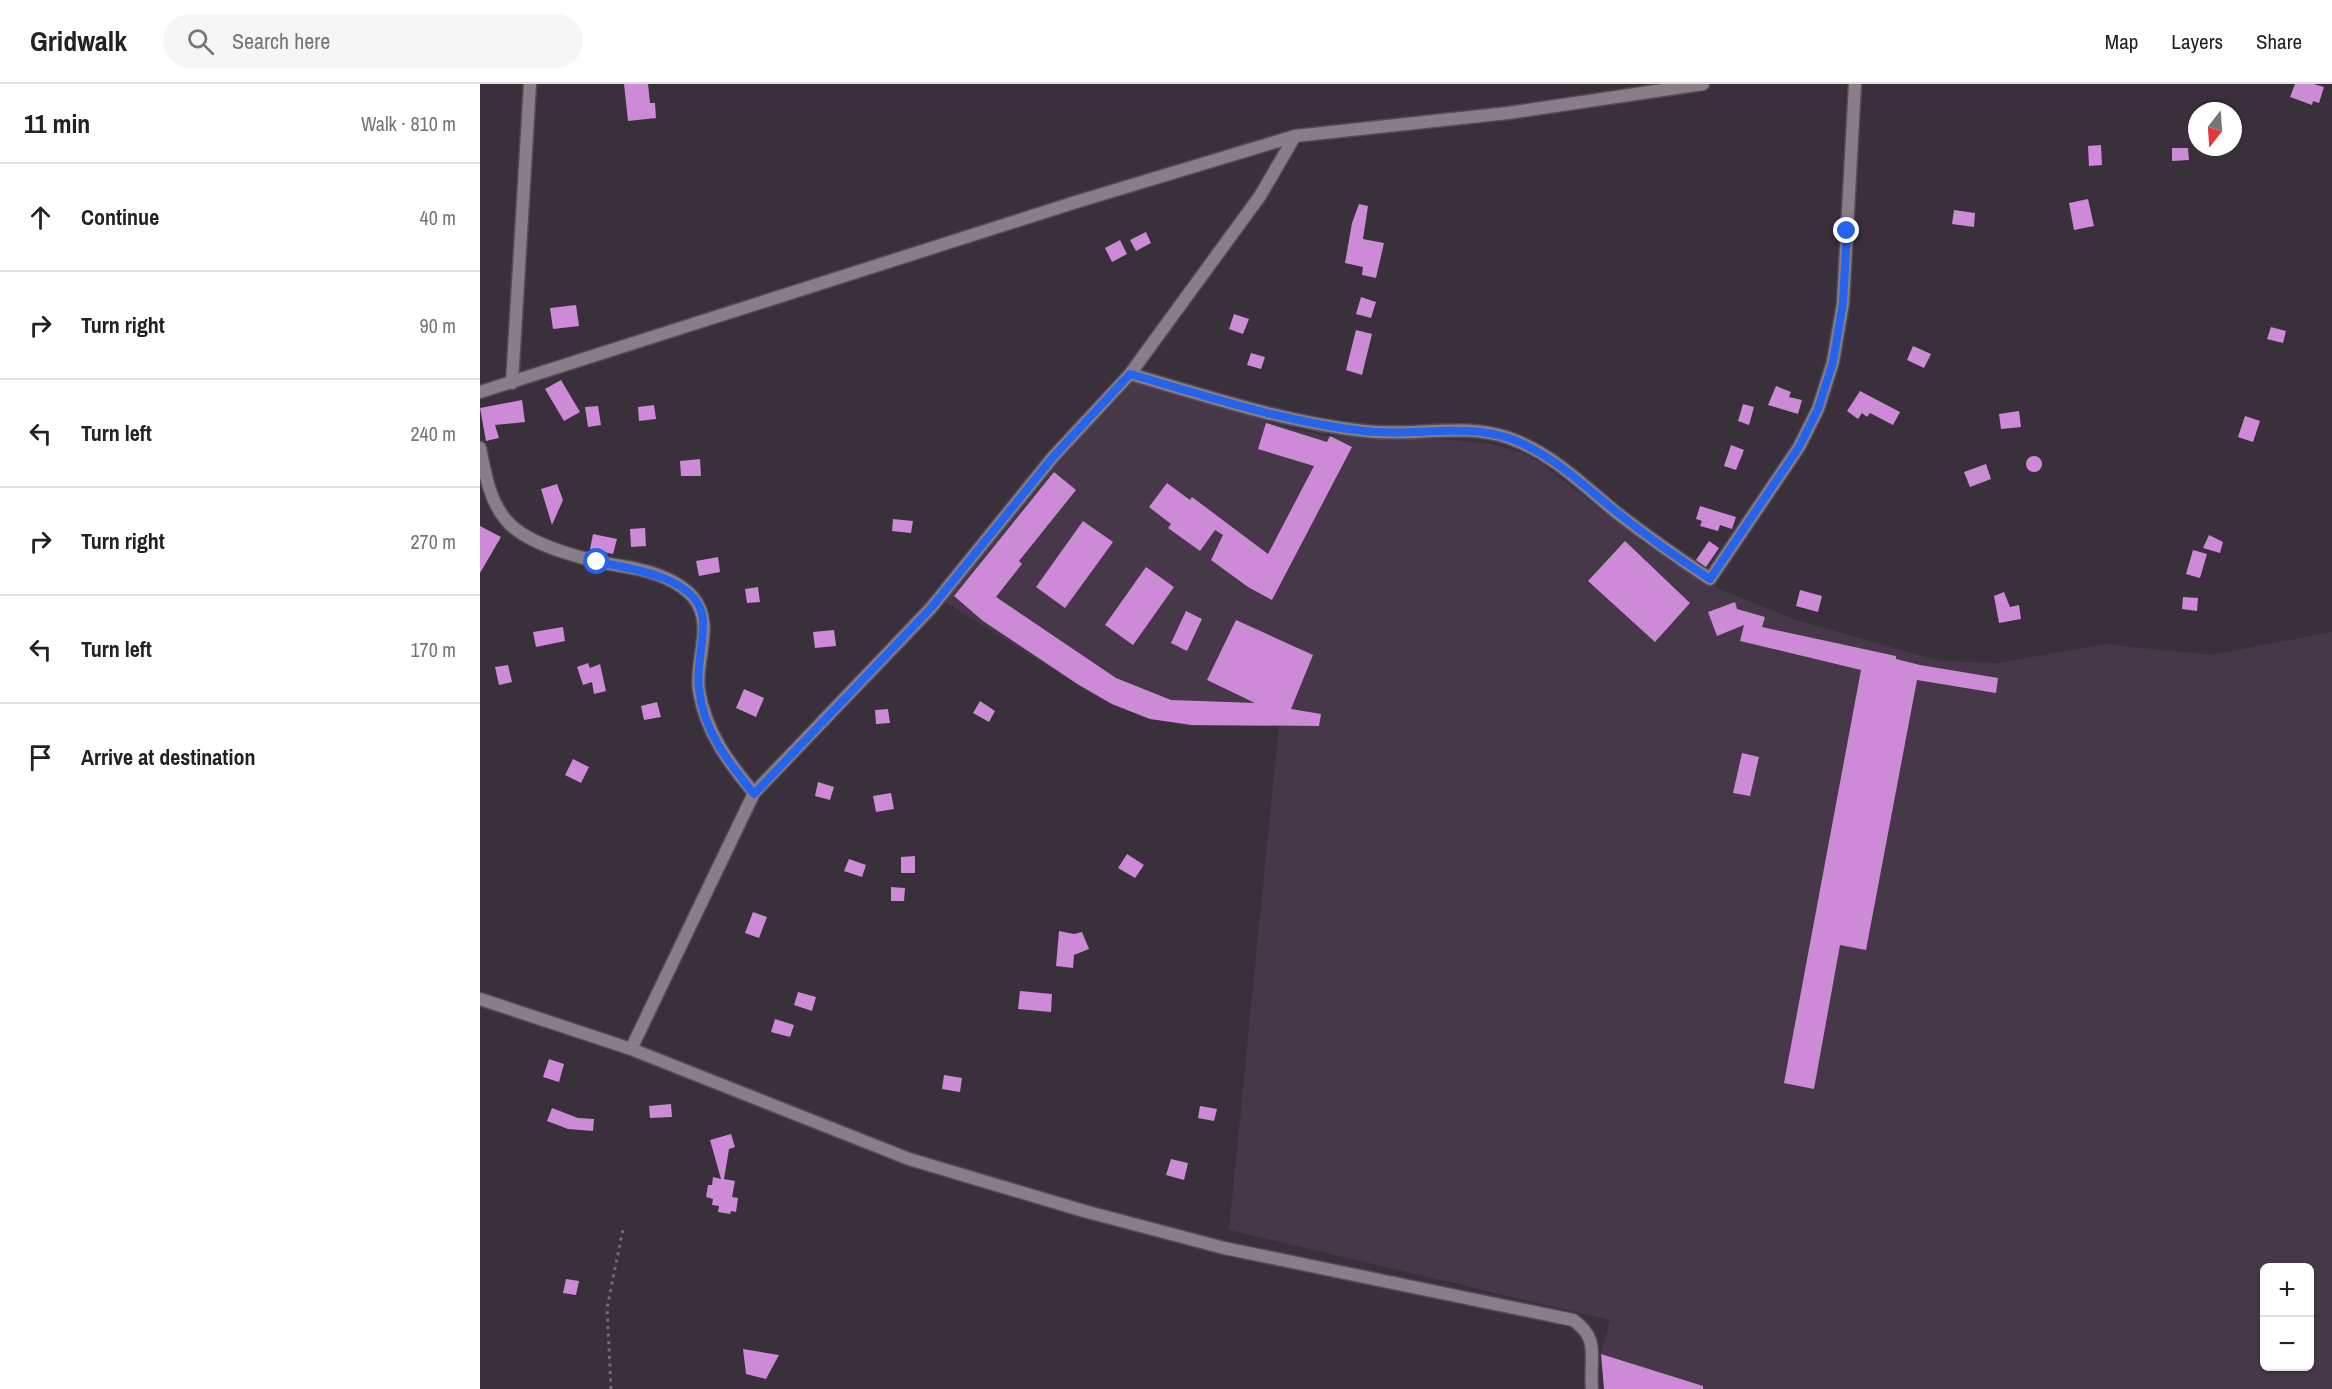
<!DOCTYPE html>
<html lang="en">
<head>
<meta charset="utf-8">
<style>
	body { margin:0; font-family:"Archivo Narrow",sans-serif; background:#f6f6f6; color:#222 }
	.controls { position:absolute; right:18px; bottom:18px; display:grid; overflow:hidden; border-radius:9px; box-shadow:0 2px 4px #0004 }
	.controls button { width:54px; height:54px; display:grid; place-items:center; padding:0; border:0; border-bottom:2px solid #e0e0e0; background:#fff; color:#222; font:30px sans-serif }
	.compass { position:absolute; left:1708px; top:18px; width:54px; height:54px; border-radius:50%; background:#fff; box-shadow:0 2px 4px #0004; rotate:197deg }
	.stop { position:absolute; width:18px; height:18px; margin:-14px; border:4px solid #2563eb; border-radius:50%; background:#fff }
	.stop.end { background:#2563eb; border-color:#fff; box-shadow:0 2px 6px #0008 }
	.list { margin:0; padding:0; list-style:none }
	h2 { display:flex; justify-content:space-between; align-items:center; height:78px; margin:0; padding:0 24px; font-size:26px }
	h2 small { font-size:20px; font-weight:400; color:#767676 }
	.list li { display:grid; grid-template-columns:39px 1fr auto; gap:18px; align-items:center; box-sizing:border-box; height:108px; padding:0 24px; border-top:2px solid #e0e0e0 }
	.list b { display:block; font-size:22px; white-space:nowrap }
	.list em { font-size:20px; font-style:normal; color:#767676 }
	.icon { flex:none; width:33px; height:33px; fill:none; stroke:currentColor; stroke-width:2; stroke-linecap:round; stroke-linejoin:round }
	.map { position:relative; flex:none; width:1852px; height:1305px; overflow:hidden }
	header { display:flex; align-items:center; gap:36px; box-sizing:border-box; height:84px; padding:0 30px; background:#fff; border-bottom:2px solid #e0e0e0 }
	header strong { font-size:28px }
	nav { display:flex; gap:33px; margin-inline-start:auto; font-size:21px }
	.search { width:420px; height:54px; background:#f6f6f6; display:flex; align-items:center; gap:15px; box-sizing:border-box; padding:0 21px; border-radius:33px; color:#767676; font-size:22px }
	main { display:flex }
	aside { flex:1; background:#fff }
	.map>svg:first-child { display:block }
	.built { fill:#463848; fill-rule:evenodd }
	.building { fill:#cd8ad6 }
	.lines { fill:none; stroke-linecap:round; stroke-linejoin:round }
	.minor-casing { stroke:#544c55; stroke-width:15 }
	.path { stroke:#746b75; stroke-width:3; stroke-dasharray:3 4.5; stroke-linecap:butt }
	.minor { stroke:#897d8a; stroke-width:12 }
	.route { stroke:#2563eb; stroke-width:8 }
</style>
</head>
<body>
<header>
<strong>Gridwalk</strong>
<div class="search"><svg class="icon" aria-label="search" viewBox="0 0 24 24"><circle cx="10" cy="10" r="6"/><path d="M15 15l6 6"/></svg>Search here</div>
<nav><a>Map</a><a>Layers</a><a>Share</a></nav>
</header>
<main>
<aside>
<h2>11 min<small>Walk · 810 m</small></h2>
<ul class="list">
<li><svg class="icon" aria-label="ahead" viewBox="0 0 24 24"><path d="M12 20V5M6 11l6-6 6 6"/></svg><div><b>Continue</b></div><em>40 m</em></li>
<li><svg class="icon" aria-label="right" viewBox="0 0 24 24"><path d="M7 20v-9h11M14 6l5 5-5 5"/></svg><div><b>Turn right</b></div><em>90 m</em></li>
<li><svg class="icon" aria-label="left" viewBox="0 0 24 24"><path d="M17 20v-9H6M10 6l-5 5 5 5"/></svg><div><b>Turn left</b></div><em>240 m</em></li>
<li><svg class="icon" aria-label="right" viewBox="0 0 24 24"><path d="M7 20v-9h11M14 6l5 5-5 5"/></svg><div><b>Turn right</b></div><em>270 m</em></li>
<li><svg class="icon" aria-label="left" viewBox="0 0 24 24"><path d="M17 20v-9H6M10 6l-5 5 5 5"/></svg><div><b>Turn left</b></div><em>170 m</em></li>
<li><svg class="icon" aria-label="arrive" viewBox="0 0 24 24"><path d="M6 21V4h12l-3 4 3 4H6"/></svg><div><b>Arrive at destination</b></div></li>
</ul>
</aside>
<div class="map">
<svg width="1852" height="1305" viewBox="0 0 1852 1305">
	<rect width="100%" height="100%" fill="#39303b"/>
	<path class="built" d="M649,296L802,342L847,352L961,355L1012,360L1041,368L1061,379L1169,463L1225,499L1316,536L1460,577L1518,579L1626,560L1730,571L1852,548V1305H1124L1121,1270L1130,1236L749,1146L799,642H709L665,634L625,618L462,516ZM1784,1184H1830V1282H1784Z"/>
	<path class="building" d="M144,0H168L170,19H175L176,34L148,37Z
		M1815,0H1834L1844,3L1839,19L1833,17L1832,21L1810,13Z
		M1621,61L1622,81L1609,82L1608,62Z
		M1692,64H1708L1709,76L1692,77Z
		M1608,115L1614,142L1594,146L1589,119Z
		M879,120L888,122L883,155L904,159L896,194L882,191L883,183L865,179L872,139Z
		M1474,126L1495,129L1494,143L1472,140Z
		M666,148L671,159L656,167L650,156Z
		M640,156L647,170L632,178L625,164Z
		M881,213L896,218L891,234L876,230Z
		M96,221L99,242L73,245L70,224Z
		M754,230L769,235L763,250L749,245Z
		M1791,243L1806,247L1803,259L1787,255Z
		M876,246L892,250L882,291L866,286Z
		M1433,262L1451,270L1444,284L1427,276Z
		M771,269L785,273L781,285L767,281Z
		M81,296L100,328L84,337L65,305Z
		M1296,302L1311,308L1309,313L1322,316L1318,330L1288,321Z
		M1380,307L1420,328L1413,341L1390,329L1387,333L1382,329L1378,335L1367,327Z
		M42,316L45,338L15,341L19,354L6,357L0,324Z
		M1263,320L1274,323L1269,341L1258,337Z
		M174,321L176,335L159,337L158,323Z
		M118,322L121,341L108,343L105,323Z
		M1539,327L1541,343L1521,345L1519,330Z
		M1765,332L1780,337L1773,358L1758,353Z
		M786,339L847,358L850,352L872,363L792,516L768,503L731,476L743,451L735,446L720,467L688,444L691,440L669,423L687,399L710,416L712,413L788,470L834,382L778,365Z
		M1251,361L1264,366L1256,386L1244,382Z
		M1546 380a8 8 0 1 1 16 0a8 8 0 1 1-16 0Z
		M220,375L221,392H201L200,377Z
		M1506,380L1511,395L1490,403L1484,388Z
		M574,388L596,406L539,477L542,480L516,513L636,594L691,616L775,619L727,596L756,536L833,571L811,625L841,630L839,642L712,641L670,635L632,620L599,601L503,537L474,512Z
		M77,400L83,416L72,441L61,405Z
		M1220,422L1256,433L1252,445L1240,441L1238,447L1220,442L1222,437L1216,435Z
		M413,435L433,437L431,449L412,447Z
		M603,437L633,458L585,524L556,503Z
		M0,442L21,453L0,489Z
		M165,444L166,462L151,463L150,445Z
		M113,450L137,455L133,470L110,465Z
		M1729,451L1743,458L1740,469L1723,464Z
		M1145,457L1210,519L1175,558L1108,497Z
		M1229,457L1239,464L1226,483L1216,476Z
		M1713,466L1727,470L1720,494L1706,490Z
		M238,473L240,488L219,492L216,477Z
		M666,483L694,503L653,561L625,541Z
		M278,503L280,518L267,519L265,505Z
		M1320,506L1342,512L1338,528L1316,522Z
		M1524,508L1530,523L1539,521L1541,535L1519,539L1514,512Z
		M1703,513L1718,514L1717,527L1702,525Z
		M1255,518L1257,525L1285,533L1282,543L1416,572V575L1440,581L1518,594L1516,609L1437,596L1386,866L1360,861L1334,1005L1304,999L1381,586L1260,557L1264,541L1237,552L1228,528Z
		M706,527L722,535L707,567L691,559Z
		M83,543L85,557L56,563L53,548Z
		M354,546L356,562L335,564L333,548Z
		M108,579L110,584L120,580L126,607L114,610L112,598L103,601L97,583Z
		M28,581L32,598L19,601L15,583Z
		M264,605L284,614L276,633L256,624Z
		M500,617L515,627L509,638L493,629Z
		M177,618L181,633L164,636L161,622Z
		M408,625L410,639L396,640L395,626Z
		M1262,669L1279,673L1270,712L1253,709Z
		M93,675L109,683L101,699L85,691Z
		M338,698L354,703L350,716L335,712Z
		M411,709L414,725L396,728L393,712Z
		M647,770L664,781L655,794L638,784Z
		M435,772V789H421V773Z
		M369,775L386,781L382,793L364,787Z
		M411,803L425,804L424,817H411Z
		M273,828L287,833L279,854L265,849Z
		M579,847L594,850L602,848L609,865L594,871L593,884L576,882Z
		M540,907L572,910L571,928L538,925Z
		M318,908L336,913L332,927L314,921Z
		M295,935L314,941L310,953L291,948Z
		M69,975L84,980L79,998L63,993Z
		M464,991L482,994L480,1008L462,1005Z
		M191,1020L192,1033L170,1034L169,1022Z
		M720,1022L737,1025L734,1037L718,1034Z
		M72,1024L98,1034L114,1035L113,1047L88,1045L67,1037Z
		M251,1050L255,1063L249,1065L244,1095L255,1097L252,1113L258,1114L256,1128L251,1127L250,1130L238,1128L239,1122L232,1121L233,1115L226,1113L228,1101H232L233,1093L241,1095L230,1056Z
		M691,1075L708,1079L704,1096L686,1091Z
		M86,1195L99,1197L96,1211L83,1209Z
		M263,1265L299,1271L286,1295L266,1290Z
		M1121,1270L1223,1302V1305H1124Z"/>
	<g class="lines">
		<g class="minor-casing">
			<path id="minor" d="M650,290C727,312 803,338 884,347C932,353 983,338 1029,354C1072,369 1103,401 1137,429C1167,452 1198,474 1230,495L1319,363L1338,325L1353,278L1363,219L1375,0
				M32,299L50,0
				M0,308L596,118L815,52L1028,29L1223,0
				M0,364C5,388 9,416 26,436C48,463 114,478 147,483C170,487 197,495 213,513C236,541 214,576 219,607C226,648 248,678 274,709
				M0,915L151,965L429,1075L604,1127L744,1164L1093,1236C1121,1255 1109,1274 1112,1305
				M151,965L274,709L451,524L573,373L650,290L780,112L815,52"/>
		</g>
		<path class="path" d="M131,1305L127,1224L143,1145"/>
		<use href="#minor" class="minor"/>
	</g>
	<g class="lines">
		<path class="route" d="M117,478C149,484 220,493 223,536C224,559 216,584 219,605C223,647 249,679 274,710L451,524L573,373L650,290C727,312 803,338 884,347C932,353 982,339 1029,354C1070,369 1101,399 1134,426C1165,451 1196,473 1230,495L1319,363L1338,325L1353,278L1363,219L1367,147"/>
	</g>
</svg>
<div class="controls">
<button>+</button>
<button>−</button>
</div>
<svg class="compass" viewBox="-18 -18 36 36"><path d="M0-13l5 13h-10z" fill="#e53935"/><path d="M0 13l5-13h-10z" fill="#767676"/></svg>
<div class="stop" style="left:117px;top:478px"></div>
<div class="stop end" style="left:1367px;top:147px"></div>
</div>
</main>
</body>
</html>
